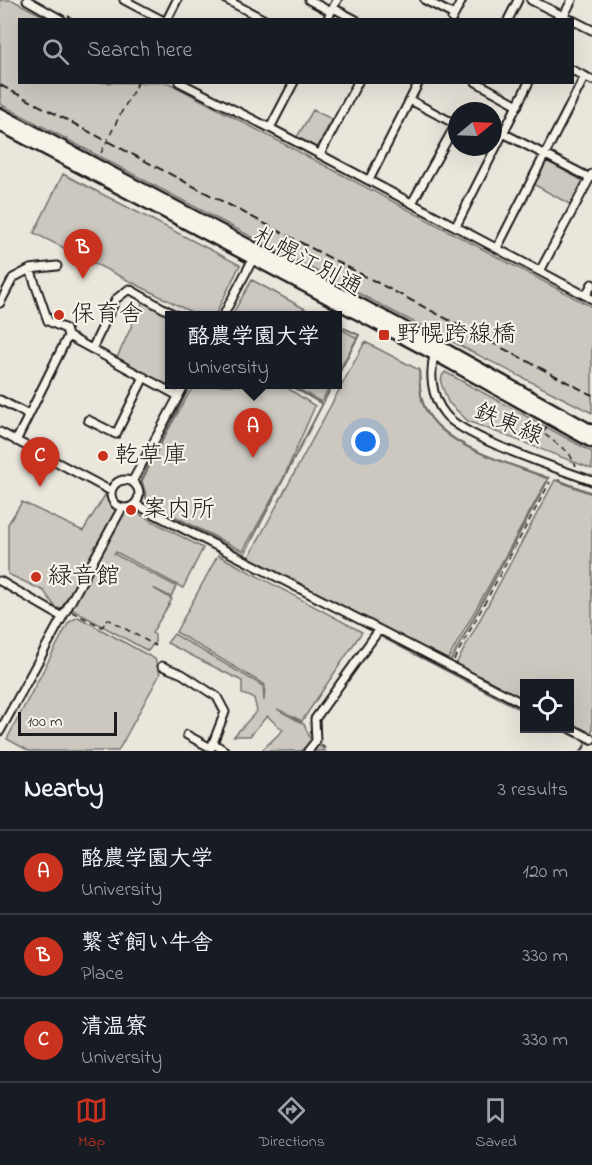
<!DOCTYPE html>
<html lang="en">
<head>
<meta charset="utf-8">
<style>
	body { margin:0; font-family:"Indie Flower","Klee One",sans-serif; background:#20242c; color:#f1f3f6 }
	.controls { position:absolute; right:18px; bottom:18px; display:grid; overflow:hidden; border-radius:0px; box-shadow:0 6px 24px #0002 }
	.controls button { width:54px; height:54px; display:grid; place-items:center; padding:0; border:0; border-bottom:2px solid #363941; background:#171b24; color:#f1f3f6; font:30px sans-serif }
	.compass { position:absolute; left:448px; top:102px; width:54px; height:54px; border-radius:50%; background:#171b24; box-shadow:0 6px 24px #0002; rotate:71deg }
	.scale { position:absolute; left:18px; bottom:15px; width:99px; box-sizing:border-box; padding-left:6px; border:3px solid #1c1c1c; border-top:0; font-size:16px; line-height:21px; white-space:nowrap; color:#1c1c1c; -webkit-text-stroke:4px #f7f3e8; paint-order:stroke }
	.you { position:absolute; left:366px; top:442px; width:21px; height:21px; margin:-15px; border:4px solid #fff; border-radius:50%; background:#1a73e8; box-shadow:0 0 0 9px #1a73e833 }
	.badge { display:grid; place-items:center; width:39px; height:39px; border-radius:50%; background:#c8321e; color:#fff; font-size:20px; font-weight:700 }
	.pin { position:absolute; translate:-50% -50px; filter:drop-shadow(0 2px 3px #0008) }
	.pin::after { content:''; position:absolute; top:32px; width:21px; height:18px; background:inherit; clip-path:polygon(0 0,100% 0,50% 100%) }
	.popup { position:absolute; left:165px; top:311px; width:177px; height:78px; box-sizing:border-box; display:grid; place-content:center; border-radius:0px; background:#171b24; filter:drop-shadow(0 2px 4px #0005); font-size:20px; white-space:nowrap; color:#9ea1a6 }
	.popup b { font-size:22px; color:#f1f3f6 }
	.popup::after { content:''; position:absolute; left:50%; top:100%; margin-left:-12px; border:12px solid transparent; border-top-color:#171b24 }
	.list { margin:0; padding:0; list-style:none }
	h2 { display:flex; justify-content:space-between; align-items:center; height:78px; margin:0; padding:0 24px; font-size:26px }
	h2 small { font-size:20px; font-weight:400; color:#9ea1a6 }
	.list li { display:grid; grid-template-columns:39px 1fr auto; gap:18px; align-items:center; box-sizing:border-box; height:84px; padding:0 24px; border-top:2px solid #363941 }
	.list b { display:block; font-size:22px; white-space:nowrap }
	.list p { margin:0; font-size:20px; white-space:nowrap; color:#9ea1a6 }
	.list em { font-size:20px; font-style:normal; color:#9ea1a6 }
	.icon { flex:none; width:33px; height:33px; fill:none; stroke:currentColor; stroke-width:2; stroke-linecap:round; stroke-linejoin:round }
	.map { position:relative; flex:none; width:592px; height:751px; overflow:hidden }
	.search { position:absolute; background:#171b24; box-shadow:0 6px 24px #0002; left:18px; right:18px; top:18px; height:66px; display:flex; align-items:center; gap:15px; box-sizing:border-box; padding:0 21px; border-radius:0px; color:#9ea1a6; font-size:22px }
	.sheet { height:330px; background:#171b24 }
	nav { display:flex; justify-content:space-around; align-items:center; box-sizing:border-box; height:84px; border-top:2px solid #363941; background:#171b24; font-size:16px; color:#9ea1a6 }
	nav a { display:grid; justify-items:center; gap:3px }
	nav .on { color:#c8321e }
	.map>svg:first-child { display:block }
	.green { fill:#ccc8c0; stroke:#74726e; stroke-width:1.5 }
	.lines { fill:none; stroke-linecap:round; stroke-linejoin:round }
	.stream { stroke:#6d6c68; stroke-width:2 }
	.minor-casing { stroke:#1c1c1c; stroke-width:11 }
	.highway-casing { stroke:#1c1c1c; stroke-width:15 }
	.path { stroke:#1c1c1c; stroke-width:1.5; stroke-dasharray:6 4.5; stroke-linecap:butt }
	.minor { stroke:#f7f3e8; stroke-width:7 }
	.highway { stroke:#f7f3e8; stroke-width:10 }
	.rail { stroke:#1c1c1c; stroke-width:2; stroke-dasharray:9 4.5; stroke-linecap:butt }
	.path-bridge { stroke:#1c1c1c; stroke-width:1.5; stroke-dasharray:6 4.5; stroke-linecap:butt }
	.poi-dot { fill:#c8321e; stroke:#f7f3e8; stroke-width:2 }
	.labels { text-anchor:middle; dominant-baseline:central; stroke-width:4.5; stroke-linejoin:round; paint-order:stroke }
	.street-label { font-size:24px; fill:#1c1c1c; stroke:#f7f3e8 }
	.poi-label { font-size:24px; fill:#1c1c1c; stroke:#f7f3e8; text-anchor:start }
</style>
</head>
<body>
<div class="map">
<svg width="592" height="751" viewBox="0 0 592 751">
	<rect width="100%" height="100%" fill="#eae6dc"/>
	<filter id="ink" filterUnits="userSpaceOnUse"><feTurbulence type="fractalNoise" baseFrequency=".0167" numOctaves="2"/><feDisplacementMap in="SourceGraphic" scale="12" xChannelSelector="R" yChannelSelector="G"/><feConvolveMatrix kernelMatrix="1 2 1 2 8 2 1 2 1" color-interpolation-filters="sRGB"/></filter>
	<g filter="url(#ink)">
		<path class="green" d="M0,0H12L49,19L20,20V82L169,83L592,307V413L394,312L0,104Z
			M313,110L332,119L317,148L297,137Z
			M545,160L583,181L571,205L533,184Z
			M63,174L240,265L215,315H197L34,233Z
			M252,280L316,315H232Z
			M143,301L171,315L169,316V384L180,385L176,390L116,360Z
			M337,327L357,338L337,374Z
			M365,342L419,370C420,385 420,403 429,415C453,449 511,464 548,479L447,661L249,557Z
			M445,372L592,452V469L468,421L448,402L441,383L442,376Z
			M194,385H283L315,406L283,479L243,551L148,503L141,477Z
			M291,385H331L321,402Z
			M555,480L592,494V739L570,727V684H524V703L455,666Z
			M105,495L113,508L140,512L139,514L203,548L183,588L116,552L114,554L176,586L171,597L153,588L172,599L152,633L155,635V642L148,651L73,610L56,608L44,591L8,574V524L22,502L83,531Z
			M218,555L362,632L302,721L277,709L304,724L310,738L325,751H309L304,748L302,751H264L263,749L283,730L267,716L250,736H234L257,711L254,698L242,694V681L167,643L174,634L263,686L264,701L265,685L176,632Z
			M78,617L155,659L160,674L118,751H29L7,739L69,622Z"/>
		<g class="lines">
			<path class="stream" d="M319,316V312
				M337,325L359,335L337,377
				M419,369C420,380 419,395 424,406C442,448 509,463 549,478
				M191,384L141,482L148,503L344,608
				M287,384L322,404
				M558,480L592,493
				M244,555L333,384
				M380,636L524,711
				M447,663L450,662L548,480
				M559,728L592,745
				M581,751L586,743"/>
			<g class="minor-casing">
				<path id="minor" d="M27,0L62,20
					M124,0L162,20
					M227,0L265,20
					M309,0L331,12
					M425,0L454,15
					M531,0L571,20
					M333,8L356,20
					M452,19L462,0
					M562,19L572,0
					M167,20L177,0
					M327,20L337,0
					M508,20L518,0
					M572,20L592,30
					M572,70L592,80
					M179,82L270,128L592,299
					M476,82L518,105
					M410,100L457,125
					M270,128L294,82
					M503,133L590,178
					M320,154L358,82
					M369,180L419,82
					M412,203L456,124
					M456,226L529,82
					M497,248L585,76
					M30,269L57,266
					M540,271L592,174
					M586,295L592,284
					M0,303L13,278L30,269L48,321L66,329L68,336
					M223,316L254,257
					M92,349L116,299L129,289L177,316
					M435,352C429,372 431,397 445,414C463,438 560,469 592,481
					M0,400L29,415
					M88,420L116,434L144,377
					M0,432L111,491
					M16,441L68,336L178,396
					M111 494a14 14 0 1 1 28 0a14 14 0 1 1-28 0Z
					M132,482L185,384
					M135,504L524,704
					M0,581L62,617
					M162,666L182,674L217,697L225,712L211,748L187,735
					M570,728L592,739
					M0,731L122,508
					M213,743L225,751
					M308,751L316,741L315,719L379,630"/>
			</g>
			<g class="highway-casing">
				<path id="highway" d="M0,114L437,345L592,431
					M0,125L434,354L592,442"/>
			</g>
			<path class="path" d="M68,16L75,20
				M120,115L138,82
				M547,426L543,433L569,453L576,466
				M72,612L102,627L108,619L156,646
				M454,660L550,482
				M321,745L328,751
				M582,751L586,744"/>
			<use href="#minor" class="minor"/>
			<use href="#highway" class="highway"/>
			<path class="rail" d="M0,85L592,395"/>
			<path class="path-bridge" d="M101,153L120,115"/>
		</g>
	</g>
	<g class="poi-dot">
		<circle cx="59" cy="315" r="6"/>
		<rect x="378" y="329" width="12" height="12" rx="3"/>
		<circle cx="103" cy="456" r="6"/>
		<circle cx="131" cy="510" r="6"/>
		<circle cx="36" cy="577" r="6"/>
	</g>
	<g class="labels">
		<g class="street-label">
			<text transform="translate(307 263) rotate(28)">札幌江別通</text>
			<text transform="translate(508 425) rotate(23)">鉄東線</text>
		</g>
		<g class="poi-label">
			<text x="71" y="315">保育舎</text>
			<text x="396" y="335">野幌跨線橋</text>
			<text x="115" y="456">乾草庫</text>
			<text x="143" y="510">案内所</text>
			<text x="48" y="577">緑音館</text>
		</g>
	</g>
</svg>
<div class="controls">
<button><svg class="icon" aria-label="locate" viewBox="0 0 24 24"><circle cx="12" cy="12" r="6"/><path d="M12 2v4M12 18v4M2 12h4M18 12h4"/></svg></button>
</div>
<svg class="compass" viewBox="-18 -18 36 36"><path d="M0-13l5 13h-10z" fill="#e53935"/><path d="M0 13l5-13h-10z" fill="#9ea1a6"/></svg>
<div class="scale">100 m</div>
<div class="you"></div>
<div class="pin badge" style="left:253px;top:458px">A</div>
<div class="popup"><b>酪農学園大学</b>University</div>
<div class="pin badge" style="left:83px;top:279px">B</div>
<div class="pin badge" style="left:40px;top:487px">C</div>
<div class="search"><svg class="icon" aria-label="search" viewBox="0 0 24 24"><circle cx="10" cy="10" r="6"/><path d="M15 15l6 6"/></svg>Search here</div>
</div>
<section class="sheet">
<h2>Nearby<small>3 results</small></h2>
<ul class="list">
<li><span class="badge">A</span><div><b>酪農学園大学</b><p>University</p></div><em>120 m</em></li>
<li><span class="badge">B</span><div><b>繋ぎ飼い牛舎</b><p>Place</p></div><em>330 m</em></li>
<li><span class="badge">C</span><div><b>清温寮</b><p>University</p></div><em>330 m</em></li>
</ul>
</section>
<nav>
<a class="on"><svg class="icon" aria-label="map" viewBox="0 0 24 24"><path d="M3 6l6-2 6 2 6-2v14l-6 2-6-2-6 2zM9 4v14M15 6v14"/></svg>Map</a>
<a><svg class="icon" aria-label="directions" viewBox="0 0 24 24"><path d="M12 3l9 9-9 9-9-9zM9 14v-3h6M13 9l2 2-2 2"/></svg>Directions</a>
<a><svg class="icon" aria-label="saved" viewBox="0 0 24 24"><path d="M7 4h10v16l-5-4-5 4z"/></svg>Saved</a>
</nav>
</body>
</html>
